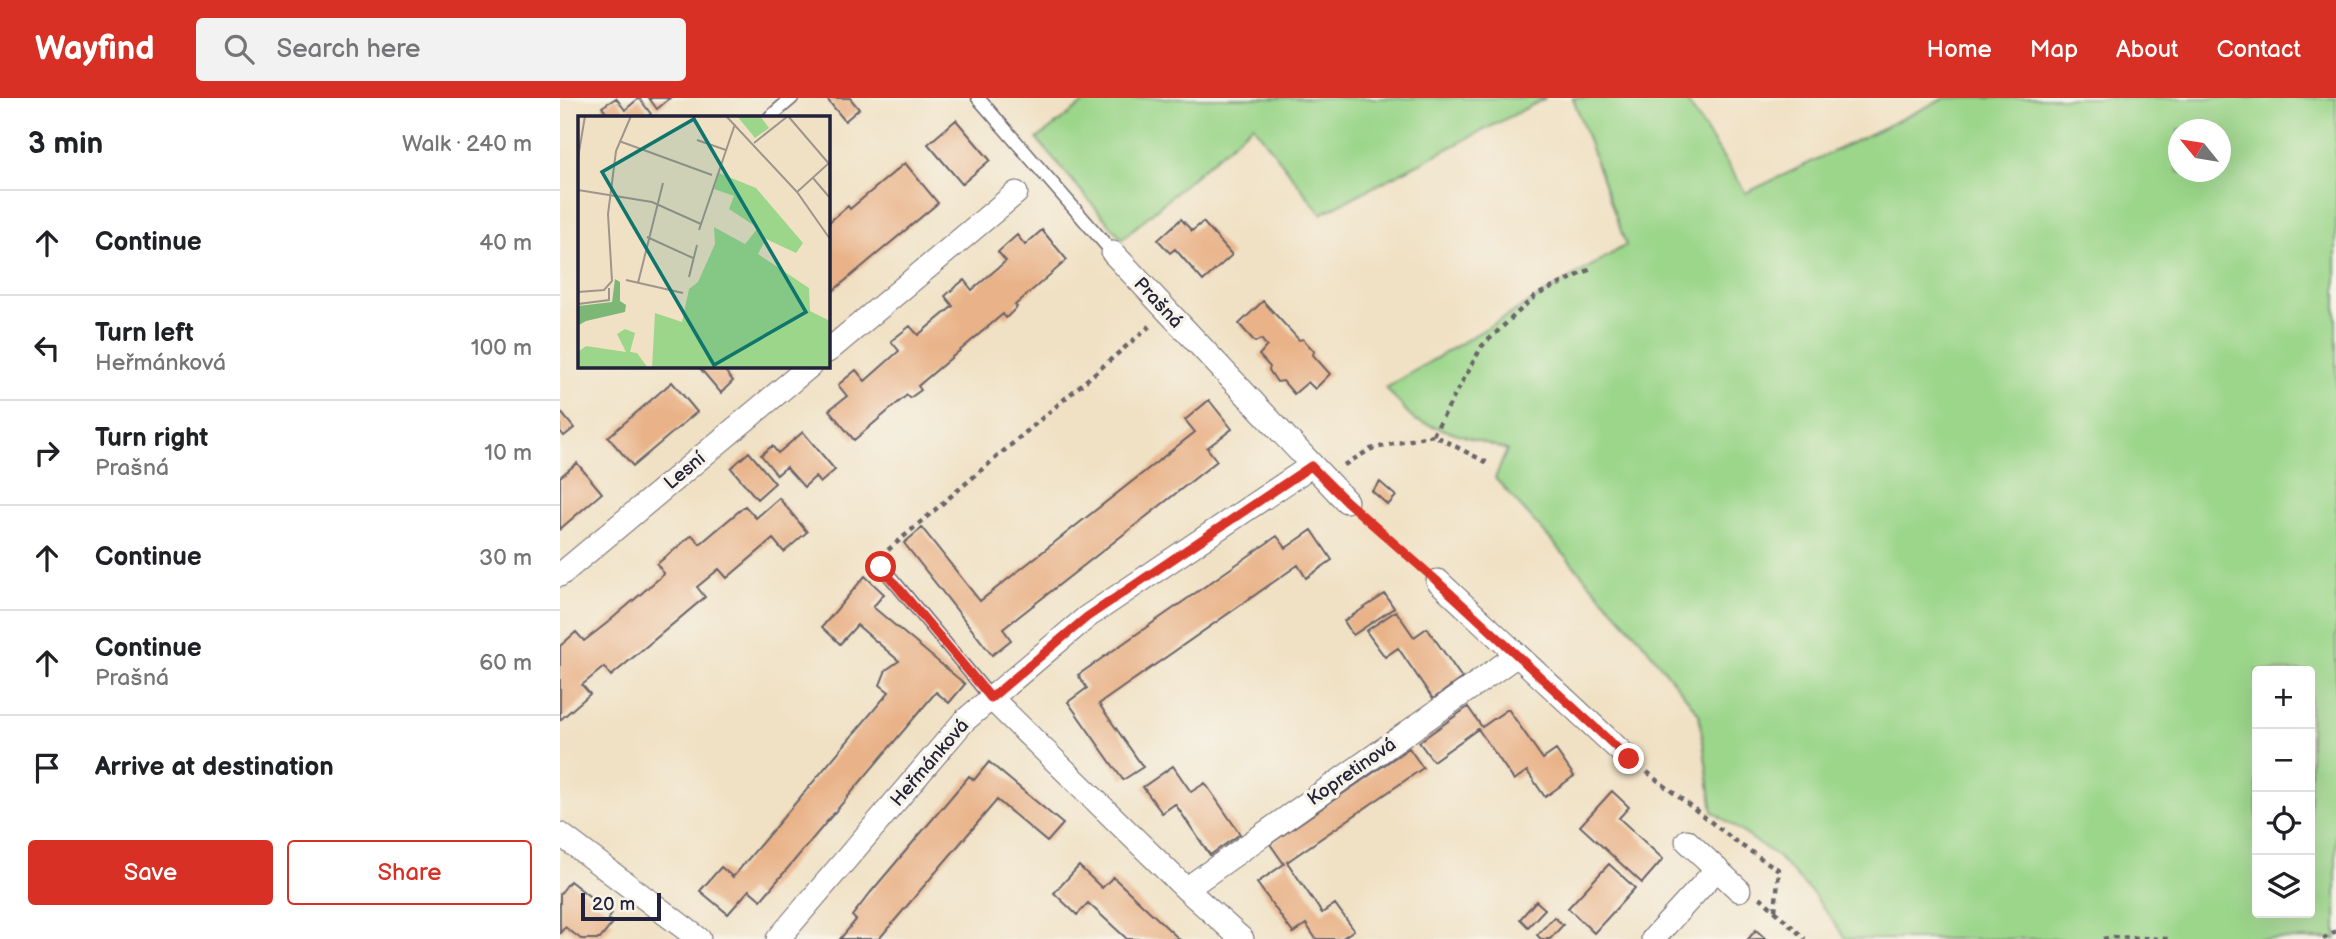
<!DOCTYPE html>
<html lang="en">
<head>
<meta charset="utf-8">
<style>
	body { margin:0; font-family:"Balsamiq Sans",sans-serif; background:#f2f2f2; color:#202124 }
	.controls { position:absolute; right:21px; bottom:21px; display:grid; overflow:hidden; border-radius:7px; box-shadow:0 7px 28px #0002 }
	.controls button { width:63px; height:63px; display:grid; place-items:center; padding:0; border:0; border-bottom:2px solid #e0e0e0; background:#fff; color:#202124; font:35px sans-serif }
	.compass { position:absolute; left:1608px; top:21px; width:63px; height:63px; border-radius:50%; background:#fff; box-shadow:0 7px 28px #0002; rotate:300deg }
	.scale { position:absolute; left:21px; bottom:18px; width:80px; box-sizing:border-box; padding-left:7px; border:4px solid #22223b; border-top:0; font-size:19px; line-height:24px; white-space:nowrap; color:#22223b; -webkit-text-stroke:5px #f7f3e8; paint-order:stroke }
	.stop { position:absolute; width:21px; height:21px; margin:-16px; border:5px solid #d93025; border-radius:50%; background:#fff }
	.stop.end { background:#d93025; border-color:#fff; box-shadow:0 2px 7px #0008 }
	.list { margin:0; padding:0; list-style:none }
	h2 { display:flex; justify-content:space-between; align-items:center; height:91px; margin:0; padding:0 28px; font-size:30px }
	h2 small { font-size:23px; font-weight:400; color:#757577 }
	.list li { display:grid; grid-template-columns:46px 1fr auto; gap:21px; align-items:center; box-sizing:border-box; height:105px; padding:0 28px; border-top:2px solid #e0e0e0 }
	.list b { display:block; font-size:26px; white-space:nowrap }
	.list p { margin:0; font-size:23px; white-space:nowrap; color:#757577 }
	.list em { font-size:23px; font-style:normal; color:#757577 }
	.actions { display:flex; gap:14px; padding:21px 28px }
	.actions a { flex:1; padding:16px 0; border:2px solid #d93025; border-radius:7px; text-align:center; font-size:24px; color:#d93025 }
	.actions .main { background:#d93025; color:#fff }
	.icon { flex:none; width:38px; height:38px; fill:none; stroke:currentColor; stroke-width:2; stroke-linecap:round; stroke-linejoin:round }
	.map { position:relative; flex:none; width:1776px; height:841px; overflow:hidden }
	header { display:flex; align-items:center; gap:42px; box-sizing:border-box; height:98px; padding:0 35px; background:#d93025; color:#fff }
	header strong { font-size:33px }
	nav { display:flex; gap:38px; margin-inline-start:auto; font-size:24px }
	.search { width:490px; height:63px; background:#f2f2f2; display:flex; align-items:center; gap:18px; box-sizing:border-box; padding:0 24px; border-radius:7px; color:#757577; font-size:26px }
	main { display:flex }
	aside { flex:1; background:#fff }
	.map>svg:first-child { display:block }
	.green { fill:#9bd68a; stroke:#5e7c62; stroke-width:2; fill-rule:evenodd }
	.building { fill:#e9b288 }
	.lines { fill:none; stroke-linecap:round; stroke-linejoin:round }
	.lane-casing { stroke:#6a656b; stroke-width:15 }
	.street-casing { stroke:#6a656b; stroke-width:25 }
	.path { stroke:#6a656b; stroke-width:4.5; stroke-dasharray:5 5; stroke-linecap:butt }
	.lane { stroke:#fff; stroke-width:12 }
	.street { stroke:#fff; stroke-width:23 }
	.route { stroke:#d93025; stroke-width:9 }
	.labels { text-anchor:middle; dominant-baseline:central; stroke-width:7; stroke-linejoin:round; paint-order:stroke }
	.street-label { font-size:19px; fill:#22223b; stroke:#f7f3e8 }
	.inset-road { fill:none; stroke:#9e958d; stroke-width:2 }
	.view { fill:#0f766e; fill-opacity:0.15; stroke:#0f766e; stroke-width:3.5 }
	.inset-edge { fill:none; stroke:#22223b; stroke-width:3.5 }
</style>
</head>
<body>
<header>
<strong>Wayfind</strong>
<div class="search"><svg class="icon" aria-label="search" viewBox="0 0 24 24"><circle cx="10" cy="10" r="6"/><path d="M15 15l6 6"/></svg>Search here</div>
<nav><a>Home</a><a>Map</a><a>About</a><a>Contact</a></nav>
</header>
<main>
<aside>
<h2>3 min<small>Walk · 240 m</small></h2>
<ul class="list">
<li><svg class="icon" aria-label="ahead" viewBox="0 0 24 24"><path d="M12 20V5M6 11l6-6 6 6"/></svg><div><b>Continue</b></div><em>40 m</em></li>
<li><svg class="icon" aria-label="left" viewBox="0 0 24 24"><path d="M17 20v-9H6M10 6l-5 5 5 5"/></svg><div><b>Turn left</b><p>Heřmánková</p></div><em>100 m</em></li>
<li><svg class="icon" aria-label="right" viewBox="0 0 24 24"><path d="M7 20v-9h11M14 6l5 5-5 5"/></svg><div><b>Turn right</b><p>Prašná</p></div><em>10 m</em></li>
<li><svg class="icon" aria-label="ahead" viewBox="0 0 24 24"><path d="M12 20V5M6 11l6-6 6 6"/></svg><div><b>Continue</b></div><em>30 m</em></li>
<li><svg class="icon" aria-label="ahead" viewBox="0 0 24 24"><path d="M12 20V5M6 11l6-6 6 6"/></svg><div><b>Continue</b><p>Prašná</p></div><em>60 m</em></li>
<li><svg class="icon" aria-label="arrive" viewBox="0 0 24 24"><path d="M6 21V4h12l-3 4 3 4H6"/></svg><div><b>Arrive at destination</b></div></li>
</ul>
<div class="actions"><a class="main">Save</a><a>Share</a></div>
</aside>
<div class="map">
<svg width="1776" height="841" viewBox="0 0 1776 841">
	<rect width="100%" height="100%" fill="#f7f3e8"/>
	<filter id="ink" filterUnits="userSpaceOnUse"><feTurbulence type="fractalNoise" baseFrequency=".0143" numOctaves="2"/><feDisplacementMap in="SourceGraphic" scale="14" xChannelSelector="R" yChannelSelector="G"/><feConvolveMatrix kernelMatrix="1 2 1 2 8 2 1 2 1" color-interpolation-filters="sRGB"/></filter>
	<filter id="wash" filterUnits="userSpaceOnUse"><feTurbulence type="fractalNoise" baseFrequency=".00686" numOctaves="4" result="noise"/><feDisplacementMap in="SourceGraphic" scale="28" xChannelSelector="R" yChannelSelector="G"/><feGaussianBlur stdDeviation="1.57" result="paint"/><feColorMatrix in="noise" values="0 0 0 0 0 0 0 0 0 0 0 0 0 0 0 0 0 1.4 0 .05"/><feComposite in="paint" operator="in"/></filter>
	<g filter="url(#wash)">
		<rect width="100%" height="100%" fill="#f0e1c4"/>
		<path class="green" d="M530,0H986L761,116L693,27L562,141L477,41Z
			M1013,0H1125L1186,95L1385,0H1776V841H1286L1253,796L1217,758L1153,714L1139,616L1080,541L935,380L947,352L854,322L826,290L1066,147ZM1618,32H1660V74H1618ZM1750,573V815H1697V573Z"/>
		<g id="blocks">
			<path class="building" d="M56,0L65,12L79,0L91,16L87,19H49L42,9Z
				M89,0H110L97,11Z
				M266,0H290L299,11L285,23Z
				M396,22L430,62L402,86L368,46Z
				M345,65L378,105L268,197V125L288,108L290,111Z
				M621,121L632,133L643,124L672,157L643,183L615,151L610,155L598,142Z
				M482,132L507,162L455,207L457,209L446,220L443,216L358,288L361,292L350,300L347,297L294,342L269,312L287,298L278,287L296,272L305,283L339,253L331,243L350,228L358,237L393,208L385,198L394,190L404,182L412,192L446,163L438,154L457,137L465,147Z
				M703,203L739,242L743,241L754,253L753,257L770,276L755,291L748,284L734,296L723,283L717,284L709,272L710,269L699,257L707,248L701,241L695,244L679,226Z
				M138,268H161L173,283L161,295Z
				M112,284L137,314L73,368L48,339Z
				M649,302L672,331L647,350L657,363L443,531L451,542L432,557L344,445L362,430L420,503L635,334L625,322Z
				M0,313L14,330L4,338L0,333Z
				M243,334L275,372L260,385L255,379L244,389L226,369L217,377L201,357L212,348L218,355Z
				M189,354L215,385L197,401L171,370Z
				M17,365L42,395L0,431V379Z
				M820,384L836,398L828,407L812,393Z
				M219,400L247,434L224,454L213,441L167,480L159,471L137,489L145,499L51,578L44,569L22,587L30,596L0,622V548L16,534L24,543L47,525L104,476L97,466L132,437L140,446L185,408L196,420Z
				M752,432L772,462L746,480L738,467L539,606L583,669L563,682L508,604L527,590L518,577L717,438L726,450Z
				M305,478L324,496L313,509L405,586L389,605L376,594L201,802L189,792L168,816L140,793L161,769L173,779L329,594L320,587L326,572L339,563L297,527L280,546L262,529Z
				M825,496L834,510L793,537L784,523Z
				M836,513L854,539L867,530L902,580L873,601L838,550L825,559L806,533Z
				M908,609L922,629L948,611L983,661L996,652L1014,678L985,699L967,673L954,682L918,631L873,663L859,644Z
				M849,650L863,670L727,764L762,815L775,806L794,832L781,841H756L746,826L733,835L697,785L724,766L710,746Z
				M429,664L503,726L487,744L437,702L319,841H280L296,822L292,818L311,794L409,678L414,682Z
				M613,668L631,694L645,685L680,736L650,757L615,706L602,715L583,689Z
				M1052,693L1069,709L1059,720L1103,761L1082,785L1020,728Z
				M1049,766L1075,790L1034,835L1008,810Z
				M519,768L542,790L553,779L619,841H567L528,805L517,817L494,795Z
				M10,783L52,816L48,821L53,825L40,841H21L5,829L0,835V796Z
				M976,803L985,811L968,829L960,821Z
				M994,819L1003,827L990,841H981L977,837Z
				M1196,832L1206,841H1188Z"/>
		</g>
	</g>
	<g filter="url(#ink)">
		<use href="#blocks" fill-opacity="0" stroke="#6a656b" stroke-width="2"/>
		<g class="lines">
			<g class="lane-casing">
				<path id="lane" d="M418,0L553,155
					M210,19L232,0
					M322,469L431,600"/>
			</g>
			<g class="street-casing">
				<path id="street" d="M553,155L786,403
					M268,253L456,95
					M0,477L250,268
					M878,483L1069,661
					M431,600L626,791L682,841
					M0,736L139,841
					M1127,743L1179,792
					M626,791L957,557
					M218,841L404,623L527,519L751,368
					M1093,841L1157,771"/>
			</g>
			<path class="path" d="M873,337L922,248L975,198L1031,171
				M784,367L811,351L873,337L928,365
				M802,418L862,469
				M328,452L590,228
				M1087,674L1179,746L1219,772L1215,813
				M1200,799L1245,841
				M1543,841L1552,839L1608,841
				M1763,841L1776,833"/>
			<use href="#lane" class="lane"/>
			<use href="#street" class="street"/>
		</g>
	</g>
	<g class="lines" filter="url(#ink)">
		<path class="route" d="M321,469L431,600L527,519L751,368L786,403L878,484L1069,661"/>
	</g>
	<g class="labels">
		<g class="street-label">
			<text transform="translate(598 205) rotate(47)">Prašná</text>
			<text transform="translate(125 373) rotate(-40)">Lesní</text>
			<text transform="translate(370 665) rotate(-49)">Heřmánková</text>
			<text transform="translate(792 674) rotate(-35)">Kopretinová</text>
		</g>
	</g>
	<g transform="translate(18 18)">
		<rect width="252" height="252" fill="#f0e1c4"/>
		<path d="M159,0H182L191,12L177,22ZM141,57L178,72L225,127L218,137L188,123L180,138L231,172L232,195L252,205V252H74L77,197L104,206L111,173L120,166L137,128L136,111L167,128L180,112L151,93L156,80L136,73ZM47,213L57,217L52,236L59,237L70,252H0V236L8,230L48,236L39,218Z" fill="#9bd68a"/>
		<path d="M37,163L42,166V185L48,189L47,196L8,205L1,209L0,223V190L34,186Z" fill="#7cb776"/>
		<path class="inset-road" d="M148,0L219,76L252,123M210,0L252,49M119,24L148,34M41,25L134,59M176,27L210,0M0,42L7,0M235,62L252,82M0,74L74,86L123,108M219,76L251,47M121,114L157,8M69,121L115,142M111,161L119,129M48,164L105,177M60,167L85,67M0,176L26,174L34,165L30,98L38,35L53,0M0,188L31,184V172"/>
		<path class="view" d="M116,3L228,196L136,249L24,56Z"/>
		<rect width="252" height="252" class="inset-edge"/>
	</g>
</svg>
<div class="controls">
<button>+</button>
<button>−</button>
<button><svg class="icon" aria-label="locate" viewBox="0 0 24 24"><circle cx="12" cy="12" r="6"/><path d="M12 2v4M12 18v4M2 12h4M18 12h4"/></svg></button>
<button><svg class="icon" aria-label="layers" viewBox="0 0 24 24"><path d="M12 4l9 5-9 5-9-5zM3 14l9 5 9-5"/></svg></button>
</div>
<svg class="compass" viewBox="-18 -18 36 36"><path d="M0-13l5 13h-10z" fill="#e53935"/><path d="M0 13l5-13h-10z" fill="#757577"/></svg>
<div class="scale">20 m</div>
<div class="stop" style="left:321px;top:469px"></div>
<div class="stop end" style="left:1069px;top:661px"></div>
</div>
</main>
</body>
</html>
